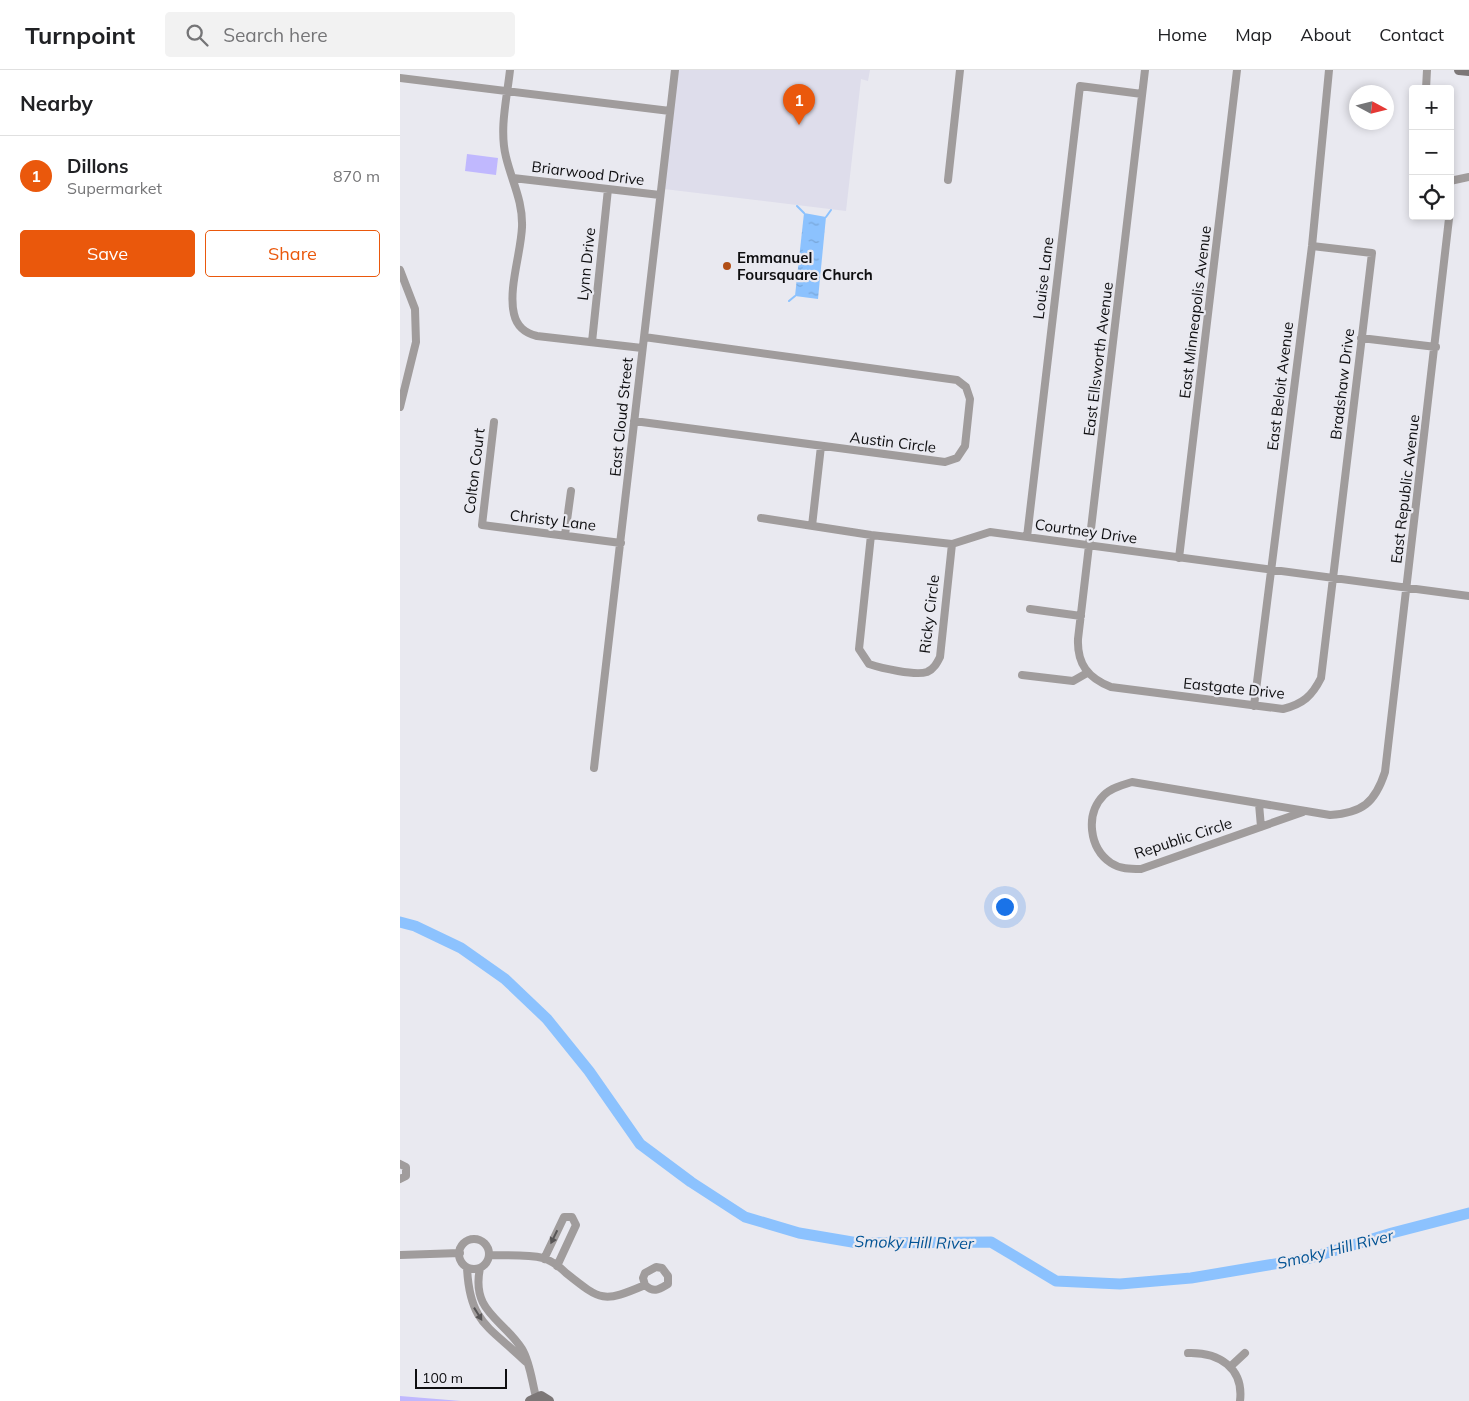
<!DOCTYPE html>
<html lang="en">
<head>
<meta charset="utf-8">
<style>
	body { margin:0; font-family:Mulish,sans-serif; background:#f2f2f2; color:#202124 }
	.controls { position:absolute; right:15px; top:15px; display:grid; overflow:hidden; border-radius:5px; box-shadow:0 2px 8px #0003 }
	.controls button { width:45px; height:45px; display:grid; place-items:center; padding:0; border:0; border-bottom:1px solid #e0e0e0; background:#fff; color:#202124; font:25px sans-serif }
	.compass { position:absolute; left:949px; top:15px; width:45px; height:45px; border-radius:50%; background:#fff; box-shadow:0 2px 8px #0003; rotate:97deg }
	.scale { position:absolute; left:15px; bottom:12px; width:92px; box-sizing:border-box; padding-left:5px; border:2px solid #0e0e10; border-top:0; font-size:14px; line-height:18px; white-space:nowrap; color:#0e0e10; -webkit-text-stroke:4px #e9e9f0; paint-order:stroke }
	.you { position:absolute; left:604px; top:836px; width:18px; height:18px; margin:-12px; border:4px solid #fff; border-radius:50%; background:#1a73e8; box-shadow:0 0 0 8px #1a73e833 }
	.badge { display:grid; place-items:center; width:32px; height:32px; border-radius:50%; background:#ea580c; color:#fff; font-size:16px; font-weight:700 }
	.pin { position:absolute; translate:-50% -41px; filter:drop-shadow(0 1px 2px #0008) }
	.pin::after { content:''; position:absolute; top:26px; width:18px; height:15px; background:inherit; clip-path:polygon(0 0,100% 0,50% 100%) }
	.list { margin:0; padding:0; list-style:none }
	h2 { display:flex; justify-content:space-between; align-items:center; height:65px; margin:0; padding:0 20px; font-size:21px }
	h2 small { font-size:16px; font-weight:400; color:#757577 }
	.list li { display:grid; grid-template-columns:32px 1fr auto; gap:15px; align-items:center; box-sizing:border-box; height:80px; padding:0 20px; border-top:1px solid #e0e0e0 }
	.list b { display:block; font-size:19px; white-space:nowrap }
	.list p { margin:0; font-size:16px; white-space:nowrap; color:#757577 }
	.list em { font-size:16px; font-style:normal; color:#757577 }
	.actions { display:flex; gap:10px; padding:15px 20px }
	.actions a { flex:1; padding:11px 0; border:1px solid #ea580c; border-radius:5px; text-align:center; font-size:18px; color:#ea580c }
	.actions .main { background:#ea580c; color:#fff }
	.icon { flex:none; width:28px; height:28px; fill:none; stroke:currentColor; stroke-width:2; stroke-linecap:round; stroke-linejoin:round }
	.map { position:relative; flex:none; width:1069px; height:1331px; overflow:hidden }
	header { display:flex; align-items:center; gap:30px; box-sizing:border-box; height:70px; padding:0 25px; background:#fff; border-bottom:1px solid #e0e0e0 }
	header strong { font-size:24px }
	nav { display:flex; gap:28px; margin-inline-start:auto; font-size:18px }
	.search { width:350px; height:45px; background:#f2f2f2; display:flex; align-items:center; gap:12px; box-sizing:border-box; padding:0 18px; border-radius:5px; color:#757577; font-size:19px }
	main { display:flex }
	aside { flex:1; background:#fff }
	.map>svg:first-child { display:block }
	.built { fill:#deddeb }
	.green { fill:#c0b8fe }
	.water { fill:url(#water-ripples) }
	.lines { fill:none; stroke-linecap:round; stroke-linejoin:round }
	.stream { stroke:#8cc2fe; stroke-width:2 }
	.river { stroke:#8cc2fe; stroke-width:11 }
	.street { stroke:#a09c9c; stroke-width:8 }
	.secondary { stroke:#7c7777; stroke-width:10 }
	.oneway { fill:#575556 }
	.poi-dot { fill:#b14e16; stroke:#e9e9f0; stroke-width:2 }
	.labels { text-anchor:middle; dominant-baseline:central; stroke-width:4.5; stroke-linejoin:round; paint-order:stroke }
	.street-label { font-size:15px; fill:#0e0e10; stroke:#e9e9f0 }
	.poi-label { font-size:15px; font-weight:bold; fill:#0e0e10; stroke:#e9e9f0; text-anchor:start }
	.water-label { font-size:16px; font-style:italic; fill:#045495; stroke:#e9e9f0 }
</style>
</head>
<body>
<header>
<strong>Turnpoint</strong>
<div class="search"><svg class="icon" aria-label="search" viewBox="0 0 24 24"><circle cx="10" cy="10" r="6"/><path d="M15 15l6 6"/></svg>Search here</div>
<nav><a>Home</a><a>Map</a><a>About</a><a>Contact</a></nav>
</header>
<main>
<aside>
<h2>Nearby<small></small></h2>
<ul class="list">
<li><span class="badge">1</span><div><b>Dillons</b><p>Supermarket</p></div><em>870 m</em></li>
</ul>
<div class="actions"><a class="main">Save</a><a>Share</a></div>
</aside>
<div class="map">
<svg width="1069" height="1331" viewBox="0 0 1069 1331">
	<defs>
		<pattern id="water-ripples" width="26" height="14" patternUnits="userSpaceOnUse" patternTransform="scale(1.25)"><rect width="26" height="14" fill="#8cc2fe"/><path d="M2 4q2-2 4 0t4 0M15 11q2-2 4 0t4 0" fill="none" stroke="#78a6d9"/></pattern>
	</defs>
	<rect width="100%" height="100%" fill="#e9e9f0"/>
	<path class="built" d="M278,0H470L468,11L461,9L446,141L264,119Z"/>
	<path class="green" d="M67,84L98,88L96,105L65,101Z
		M0,1326L61,1331H0Z"/>
	<path class="water" d="M404,143L426,147L418,229L395,226Z"/>
	<g class="lines">
		<path class="stream" d="M397,136L404,143
			M426,147L431,140
			M389,231L395,226"/>
		<path class="river" d="M0,852L15,856L61,878L105,909L147,949L189,1001L240,1074L291,1112L345,1147L399,1163L458,1173L591,1172L656,1211L720,1214L791,1208L910,1188L992,1163L1069,1143"/>
		<path class="street" d="M110,0C107,28 99,59 106,87C112,112 123,131 122,157C121,183 108,219 114,244C117,257 125,263 137,266L242,278
			M745,0L678,569C677,594 688,608 711,617L883,639C903,634 912,626 921,608L972,183L912,176
			M0,8L270,41
			M1026,19L1027,0
			M113,108L260,125
			M548,110L560,0
			M1050,111L1069,107
			M0,200L15,239L16,272L0,337
			M961,268L1036,277
			M192,272L208,119
			M234,351L545,392L557,388L565,376L570,329L566,317L557,310L244,267
			M94,352L82,455L221,473
			M361,448L471,465L552,474L590,462L1069,526
			M412,456L421,376
			M165,465L171,421
			M471,465L459,579L469,594C481,598 515,606 527,602C534,599 537,593 540,587L552,474
			M627,467L680,16L742,24
			M779,488L837,0
			M630,539L681,546
			M622,605L673,611L687,603
			M854,636L912,176L929,0
			M194,698L275,0
			M859,734L861,757
			M903,742L741,799C730,799 720,799 711,793C689,778 685,744 704,725C711,718 722,715 732,712L930,745C962,743 975,733 985,702L1050,140
			M0,1094L6,1097V1106L0,1109
			M59 1184a15 15 0 1 1 30 0a15 15 0 1 1-30 0Z
			M0,1185L60,1183
			M89,1185C106,1186 127,1184 143,1188C152,1191 160,1197 166,1203C201,1231 203,1233 245,1215C254,1223 258,1220 268,1214V1206L262,1198L256,1197L245,1203L243,1208L245,1215
			M144,1189L164,1147H172L176,1155L157,1196
			M67,1198C70,1254 89,1256 126,1292
			M80,1198C71,1242 102,1248 122,1279C130,1292 132,1312 136,1327
			M788,1283C819,1282 844,1298 840,1331
			M831,1296L845,1283"/>
		<path class="secondary" d="M1059,0L1069,1
			M130,1331L141,1326L149,1331"/>
	</g>
	<defs><path id="oneway-solid" d="M-6-.8H1V-3.2L6.5 0L1 3.2V.8H-6Z" transform="scale(1.25)"/></defs>
	<g class="oneway">
		<use href="#oneway-solid" transform="translate(154 1167) rotate(116)"/>
		<use href="#oneway-solid" transform="translate(78 1244) rotate(58)"/>
	</g>
	<circle class="poi-dot" cx="327" cy="196" r="5"/>
	<g class="labels">
		<g class="street-label">
			<text transform="translate(188 103) rotate(7)">Briarwood Drive</text>
			<text transform="translate(186 194) rotate(-84)">Lynn Drive</text>
			<text transform="translate(643 208) rotate(-83)">Louise Lane</text>
			<text transform="translate(795 242) rotate(-83)">East Minneapolis Avenue</text>
			<text transform="translate(698 289) rotate(-83)">East Ellsworth Avenue</text>
			<text transform="translate(942 314) rotate(-83)">Bradshaw Drive</text>
			<text transform="translate(880 316) rotate(-83)">East Beloit Avenue</text>
			<text transform="translate(221 347) rotate(-84)">East Cloud Street</text>
			<text transform="translate(493 372) rotate(7)">Austin Circle</text>
			<text transform="translate(74 401) rotate(-83)">Colton Court</text>
			<text transform="translate(1005 419) rotate(-83)">East Republic Avenue</text>
			<text transform="translate(153 450) rotate(7)">Christy Lane</text>
			<text transform="translate(686 461) rotate(8)">Courtney Drive</text>
			<text transform="translate(529 544) rotate(-83)">Ricky Circle</text>
			<text transform="translate(834 618) rotate(6)">Eastgate Drive</text>
			<text transform="translate(783 768) rotate(-18)">Republic Circle</text>
		</g>
		<g class="poi-label">
			<text x="337" y="187">Emmanuel<tspan x="337" dy="17">Foursquare Church</tspan></text>
		</g>
		<g class="water-label">
			<text transform="translate(514 1172) rotate(1)">Smoky Hill River</text>
			<text transform="translate(935 1179) rotate(-14)">Smoky Hill River</text>
		</g>
	</g>
</svg>
<div class="controls">
<button>+</button>
<button>−</button>
<button><svg class="icon" aria-label="locate" viewBox="0 0 24 24"><circle cx="12" cy="12" r="6"/><path d="M12 2v4M12 18v4M2 12h4M18 12h4"/></svg></button>
</div>
<svg class="compass" viewBox="-18 -18 36 36"><path d="M0-13l5 13h-10z" fill="#e53935"/><path d="M0 13l5-13h-10z" fill="#757577"/></svg>
<div class="scale">100 m</div>
<div class="you"></div>
<div class="pin badge" style="left:399px;top:55px">1</div>
</div>
</main>
</body>
</html>
